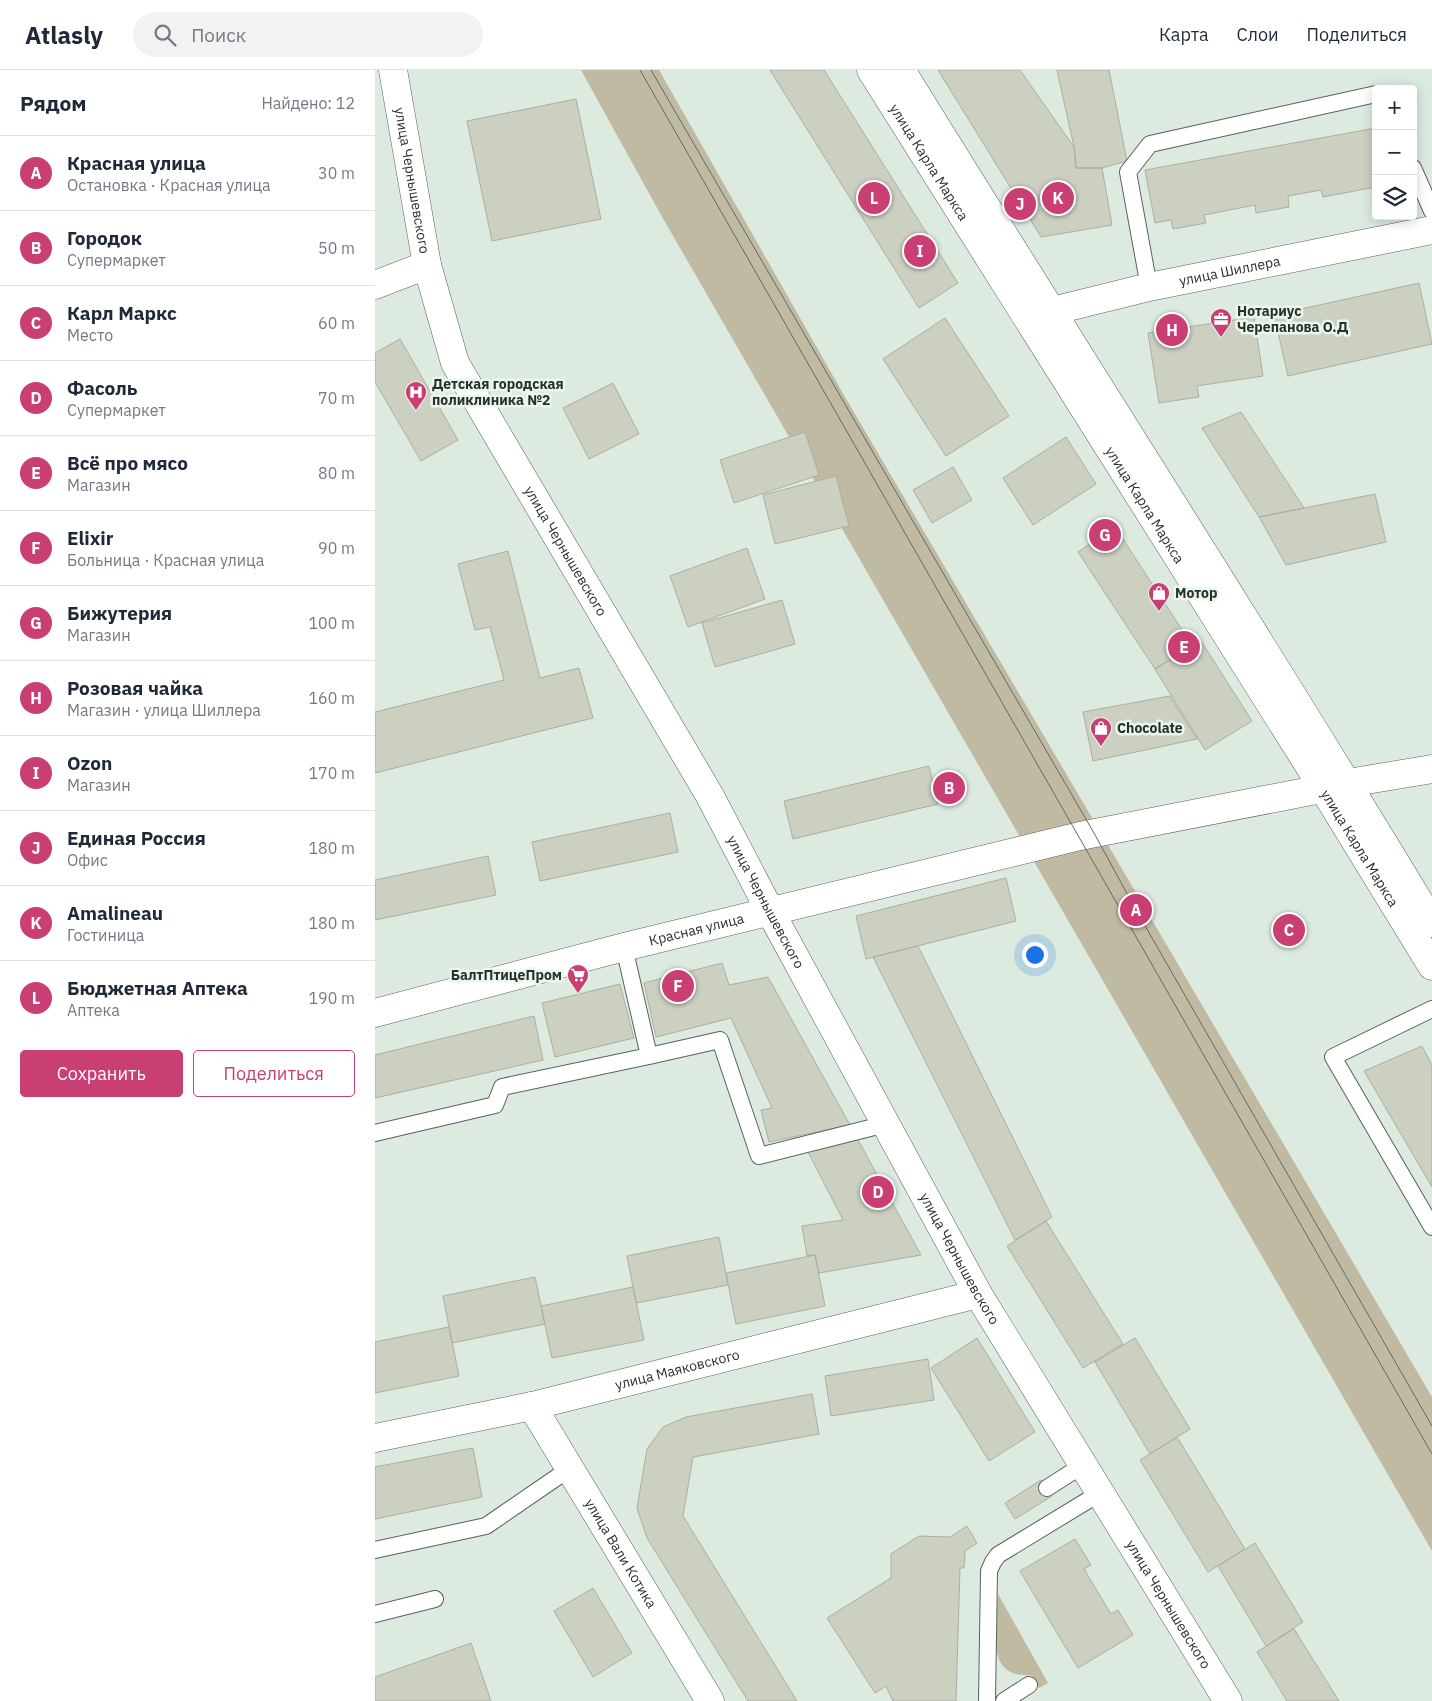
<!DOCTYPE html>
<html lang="ru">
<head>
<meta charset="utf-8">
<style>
	body { margin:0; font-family:"IBM Plex Sans",sans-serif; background:#f2f2f3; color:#1f2937 }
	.controls { position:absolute; right:15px; top:15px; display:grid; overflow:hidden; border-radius:5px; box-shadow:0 2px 12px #0003 }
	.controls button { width:45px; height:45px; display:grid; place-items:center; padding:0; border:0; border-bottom:1px solid #e0e1e3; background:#fff; color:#1f2937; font:25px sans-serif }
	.you { position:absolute; left:659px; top:884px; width:18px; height:18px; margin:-12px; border:4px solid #fff; border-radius:50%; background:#1a73e8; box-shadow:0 0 0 8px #1a73e833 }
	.badge { display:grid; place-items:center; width:32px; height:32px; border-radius:50%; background:#c93e73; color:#fff; font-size:16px; font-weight:700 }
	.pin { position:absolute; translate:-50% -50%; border:2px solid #fff; box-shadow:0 1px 5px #0006 }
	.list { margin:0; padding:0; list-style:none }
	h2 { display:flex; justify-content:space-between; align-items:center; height:65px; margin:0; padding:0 20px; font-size:21px }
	h2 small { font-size:16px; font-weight:400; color:#747a83 }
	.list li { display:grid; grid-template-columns:32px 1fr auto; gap:15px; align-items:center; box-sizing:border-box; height:75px; padding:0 20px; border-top:1px solid #e0e1e3 }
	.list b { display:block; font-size:19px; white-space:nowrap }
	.list p { margin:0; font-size:16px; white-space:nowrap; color:#747a83 }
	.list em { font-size:16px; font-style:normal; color:#747a83 }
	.actions { display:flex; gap:10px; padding:15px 20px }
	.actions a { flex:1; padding:11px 0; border:1px solid #c93e73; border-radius:5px; text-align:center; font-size:18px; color:#c93e73 }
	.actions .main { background:#c93e73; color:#fff }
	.icon { flex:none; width:28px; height:28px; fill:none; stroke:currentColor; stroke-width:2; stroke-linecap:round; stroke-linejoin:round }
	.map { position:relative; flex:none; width:1057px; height:1631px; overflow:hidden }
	header { display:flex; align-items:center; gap:30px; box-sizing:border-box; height:70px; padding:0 25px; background:#fff; border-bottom:1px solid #e0e1e3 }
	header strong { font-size:24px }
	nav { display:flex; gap:28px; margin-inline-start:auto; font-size:18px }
	.search { width:350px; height:45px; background:#f2f2f3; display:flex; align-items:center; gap:12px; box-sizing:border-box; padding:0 18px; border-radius:28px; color:#747a83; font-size:19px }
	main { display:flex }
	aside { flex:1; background:#fff }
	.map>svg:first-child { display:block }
	.green { fill:#c1baa2 }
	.building { fill:#cbd0c1; stroke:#aaafa1 }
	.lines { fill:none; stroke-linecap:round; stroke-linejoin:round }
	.service-casing { stroke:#57635a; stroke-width:18 }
	.minor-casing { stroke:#57635a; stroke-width:29 }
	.tertiary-casing { stroke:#57635a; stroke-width:29 }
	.secondary-casing { stroke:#57635a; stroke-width:29 }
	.service { stroke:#fff; stroke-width:16 }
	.minor { stroke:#fff; stroke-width:28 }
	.tertiary { stroke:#fff; stroke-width:28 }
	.secondary { stroke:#fff; stroke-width:28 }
	.tram { stroke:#606962; stroke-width:1 }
	.labels { text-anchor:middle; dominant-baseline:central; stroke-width:5; stroke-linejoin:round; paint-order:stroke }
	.street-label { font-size:14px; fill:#2a302c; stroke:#e9f7ec }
	.poi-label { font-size:14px; font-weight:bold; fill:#2a302c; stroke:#e9f7ec; text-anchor:start }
</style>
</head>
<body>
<header>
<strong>Atlasly</strong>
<div class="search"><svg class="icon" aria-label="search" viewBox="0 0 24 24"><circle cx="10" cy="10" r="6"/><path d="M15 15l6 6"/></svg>Поиск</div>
<nav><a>Карта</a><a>Слои</a><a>Поделиться</a></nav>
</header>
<main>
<aside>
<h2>Рядом<small>Найдено: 12</small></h2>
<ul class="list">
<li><span class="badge">A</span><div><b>Красная улица</b><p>Остановка · Красная улица</p></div><em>30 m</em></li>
<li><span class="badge">B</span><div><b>Городок</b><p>Супермаркет</p></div><em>50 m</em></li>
<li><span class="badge">C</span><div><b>Карл Маркс</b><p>Место</p></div><em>60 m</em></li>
<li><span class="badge">D</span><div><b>Фасоль</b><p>Супермаркет</p></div><em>70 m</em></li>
<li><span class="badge">E</span><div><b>Всё про мясо</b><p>Магазин</p></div><em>80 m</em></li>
<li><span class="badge">F</span><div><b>Elixir</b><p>Больница · Красная улица</p></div><em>90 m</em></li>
<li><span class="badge">G</span><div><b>Бижутерия</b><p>Магазин</p></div><em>100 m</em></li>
<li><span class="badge">H</span><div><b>Розовая чайка</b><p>Магазин · улица Шиллера</p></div><em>160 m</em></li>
<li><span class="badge">I</span><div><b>Ozon</b><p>Магазин</p></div><em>170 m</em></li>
<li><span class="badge">J</span><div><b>Единая Россия</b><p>Офис</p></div><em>180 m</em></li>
<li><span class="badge">K</span><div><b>Amalineau</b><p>Гостиница</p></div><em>180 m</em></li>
<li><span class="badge">L</span><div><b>Бюджетная Аптека</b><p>Аптека</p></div><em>190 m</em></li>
</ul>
<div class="actions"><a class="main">Сохранить</a><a>Поделиться</a></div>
</aside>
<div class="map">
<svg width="1057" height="1631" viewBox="0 0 1057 1631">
	<rect width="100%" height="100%" fill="#dceadf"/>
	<path class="green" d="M206,0H284L470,327L1057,1327V1481L286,145Z
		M623,1524L673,1613L664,1618L656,1605C608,1609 622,1556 623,1524Z"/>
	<path class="building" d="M395,0H449L583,213L544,238Z
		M563,0H645L699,77L701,98H727L737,155L666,167Z
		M682,0H734L752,91L727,98H701L699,77Z
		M201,29L226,149L117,171L92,51Z
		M1001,58V117L948,127L946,120L913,126L914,137L881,143L880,135L829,145L831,153L798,159L796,150L780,153L770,100Z
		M1044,213L1057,274L913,306L899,245Z
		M879,247L888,306L822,316L824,327L784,333L773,263Z
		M570,248L634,346L571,386L508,289Z
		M25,269L83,370L46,391L0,312V283Z
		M238,313L264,364L214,389L188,338Z
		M866,342L929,438L884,447L827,358Z
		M430,362L444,405L359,433L345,390Z
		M691,367L721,414L658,455L628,408Z
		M578,397L597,430L557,453L538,420Z
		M461,406L474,456L400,474L388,425Z
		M1000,424L1011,472L911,495L884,447Z
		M740,457L817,575L780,599L703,482Z
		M372,478L390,529L313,557L295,506Z
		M133,481L165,608L204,598L218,648L0,703V642L129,610L115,557L100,560L83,494Z
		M407,530L420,574L340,597L327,553Z
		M826,571L877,651L830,680L780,599Z
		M795,626L822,669L718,691L708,642Z
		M554,696L563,734L418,769L409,731Z
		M295,743L303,782L165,811L157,772Z
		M113,786L121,825L0,850V810Z
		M631,808L641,851L491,889L481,846Z
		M543,876L677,1147L640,1170L498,887Z
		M347,893L354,915L393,907L475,1055L394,1072L386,1040L397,1038L356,948L281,967L269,913Z
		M245,914L259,968L180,987L167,933Z
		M159,946L168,990L0,1028V985Z
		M1047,976L1057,995V1117L989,1001Z
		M482,1068L546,1185L444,1203L440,1185L432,1186L427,1156L468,1150L432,1080Z
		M671,1151L748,1274L708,1298L632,1176Z
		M344,1167L353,1215L261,1233L252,1186Z
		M440,1185L450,1236L361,1254L351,1203Z
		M160,1207L170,1254L77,1273L68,1226Z
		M258,1217L269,1270L177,1288L166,1236Z
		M74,1257L84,1306L0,1323V1272Z
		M602,1268L660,1362L614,1391L556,1298Z
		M760,1268L815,1359L775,1384L720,1292Z
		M553,1289L559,1330L456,1346L450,1306Z
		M437,1324L444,1364L318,1387L308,1446L422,1631H373L272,1468L262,1438L272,1379L288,1357L311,1347Z
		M802,1367L870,1479L833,1502L765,1390Z
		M98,1378L107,1427L0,1449V1397Z
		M666,1410L677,1426L640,1449L630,1433Z
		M592,1456L602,1473L590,1481L589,1498H585L581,1631H518L511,1616L500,1623L452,1548L516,1508V1484L544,1466L575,1467Z
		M700,1469L716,1495L709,1499L736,1544L743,1540L758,1565L703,1598L645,1501Z
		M880,1473L928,1552L891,1576L843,1496Z
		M218,1518L257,1583L218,1607L179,1541Z
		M919,1559L964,1631H912L882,1582Z
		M96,1573L116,1631H0V1607Z"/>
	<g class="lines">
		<g class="service-casing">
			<path id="service" d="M1038,98L1057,141
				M774,217L753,102L775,74L1001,24
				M1057,939L958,987L1057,1157
				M274,986L345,970L384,1086L511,1054
				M0,1063L120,1035L127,1017L274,986L249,877
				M672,1418L708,1395
				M0,1480L111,1456L194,1399
				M0,1544L60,1529
				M612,1631L614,1501L618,1492L623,1485L725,1423
				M629,1631L654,1615"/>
		</g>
		<g class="minor-casing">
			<g id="minor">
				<path d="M0,215L52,195"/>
				<path id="s1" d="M657,250L685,239L774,217L1057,160"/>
				<path d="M973,713L1057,699"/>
				<path id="s2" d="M157,1336L335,1631"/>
				<path id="s3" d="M0,1368L157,1336L603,1224"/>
			</g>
		</g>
		<g class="tertiary-casing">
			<g id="tertiary">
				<path id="s4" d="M18,0L52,195L80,293L335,726L395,841L603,1224L853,1631"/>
				<path id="s5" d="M0,943L249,877L705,766L972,714"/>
			</g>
		</g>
		<g class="secondary-casing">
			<g id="secondary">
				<path id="s6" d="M496,0L930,689L1057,896"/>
				<path d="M526,0C702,285 884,566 1057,853"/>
			</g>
		</g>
		<use href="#service" class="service"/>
		<use href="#minor" class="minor"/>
		<use href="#tertiary" class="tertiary"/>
		<use href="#secondary" class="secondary"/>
		<path class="tram" d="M265,0L1057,1384
			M276,0L719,763L761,840L1057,1356"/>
	</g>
	<defs>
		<g id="office-pin" transform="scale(1.125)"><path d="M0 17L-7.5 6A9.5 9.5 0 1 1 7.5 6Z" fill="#c93e73" stroke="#e9f7ec"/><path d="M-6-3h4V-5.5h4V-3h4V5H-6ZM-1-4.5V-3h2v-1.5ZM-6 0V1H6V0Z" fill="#fff"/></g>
		<g id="hospital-pin" transform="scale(1.125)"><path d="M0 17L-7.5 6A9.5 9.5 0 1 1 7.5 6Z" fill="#c93e73" stroke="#e9f7ec"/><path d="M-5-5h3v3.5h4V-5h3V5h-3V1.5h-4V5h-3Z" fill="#fff"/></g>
		<g id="shop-pin" transform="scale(1.125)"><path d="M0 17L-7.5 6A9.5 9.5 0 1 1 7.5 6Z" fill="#c93e73" stroke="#e9f7ec"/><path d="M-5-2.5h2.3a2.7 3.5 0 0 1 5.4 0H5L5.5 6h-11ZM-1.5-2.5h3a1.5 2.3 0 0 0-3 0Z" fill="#fff"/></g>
		<g id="supermarket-pin" transform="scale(1.125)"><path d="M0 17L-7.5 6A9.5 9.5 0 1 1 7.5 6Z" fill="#c93e73" stroke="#e9f7ec"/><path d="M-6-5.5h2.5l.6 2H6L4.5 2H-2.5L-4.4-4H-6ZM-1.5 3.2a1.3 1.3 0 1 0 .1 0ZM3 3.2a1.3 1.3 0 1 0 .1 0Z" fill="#fff"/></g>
	</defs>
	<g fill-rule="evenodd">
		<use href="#office-pin" x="846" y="249"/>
		<use href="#hospital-pin" x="41" y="322"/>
		<use href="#shop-pin" x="784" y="523"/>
		<use href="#shop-pin" x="726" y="658"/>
		<use href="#supermarket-pin" x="203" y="905"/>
	</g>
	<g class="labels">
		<g class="street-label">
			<text stroke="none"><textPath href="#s6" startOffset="109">улица Карла Маркса</textPath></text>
			<text stroke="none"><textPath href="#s4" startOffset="112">улица Чернышевского</textPath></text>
			<text stroke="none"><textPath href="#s1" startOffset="204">улица Шиллера</textPath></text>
			<text stroke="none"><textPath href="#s6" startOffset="514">улица Карла Маркса</textPath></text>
			<text stroke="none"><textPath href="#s4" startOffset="518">улица Чернышевского</textPath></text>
			<text stroke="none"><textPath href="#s6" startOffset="919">улица Карла Маркса</textPath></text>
			<text stroke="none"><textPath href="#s4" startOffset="922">улица Чернышевского</textPath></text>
			<text stroke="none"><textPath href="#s5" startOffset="332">Красная улица</textPath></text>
			<text stroke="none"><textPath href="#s4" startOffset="1328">улица Чернышевского</textPath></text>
			<text stroke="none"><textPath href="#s3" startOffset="310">улица Маяковского</textPath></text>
			<text stroke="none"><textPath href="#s2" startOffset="172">улица Вали Котика</textPath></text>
			<text stroke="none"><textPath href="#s4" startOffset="1732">улица Чернышевского</textPath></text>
		</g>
		<g class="poi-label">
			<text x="862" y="241">Нотариус<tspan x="862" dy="16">Черепанова О.Д</tspan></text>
			<text x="57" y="314">Детская городская<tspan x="57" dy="16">поликлиника №2</tspan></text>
			<text x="800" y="523">Мотор</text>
			<text x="742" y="658">Chocolate</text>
			<text x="187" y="905" text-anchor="end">БалтПтицеПром</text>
		</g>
	</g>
</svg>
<div class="controls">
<button>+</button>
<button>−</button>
<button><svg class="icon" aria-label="layers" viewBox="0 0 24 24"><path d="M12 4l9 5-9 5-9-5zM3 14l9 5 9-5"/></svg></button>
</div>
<div class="you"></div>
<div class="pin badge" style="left:761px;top:840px">A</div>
<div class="pin badge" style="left:574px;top:718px">B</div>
<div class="pin badge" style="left:914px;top:860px">C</div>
<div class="pin badge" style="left:503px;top:1122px">D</div>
<div class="pin badge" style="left:809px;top:577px">E</div>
<div class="pin badge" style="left:303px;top:916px">F</div>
<div class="pin badge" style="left:730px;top:465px">G</div>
<div class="pin badge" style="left:797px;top:260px">H</div>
<div class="pin badge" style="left:545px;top:181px">I</div>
<div class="pin badge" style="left:645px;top:134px">J</div>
<div class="pin badge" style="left:683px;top:128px">K</div>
<div class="pin badge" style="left:499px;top:128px">L</div>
</div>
</main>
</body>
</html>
